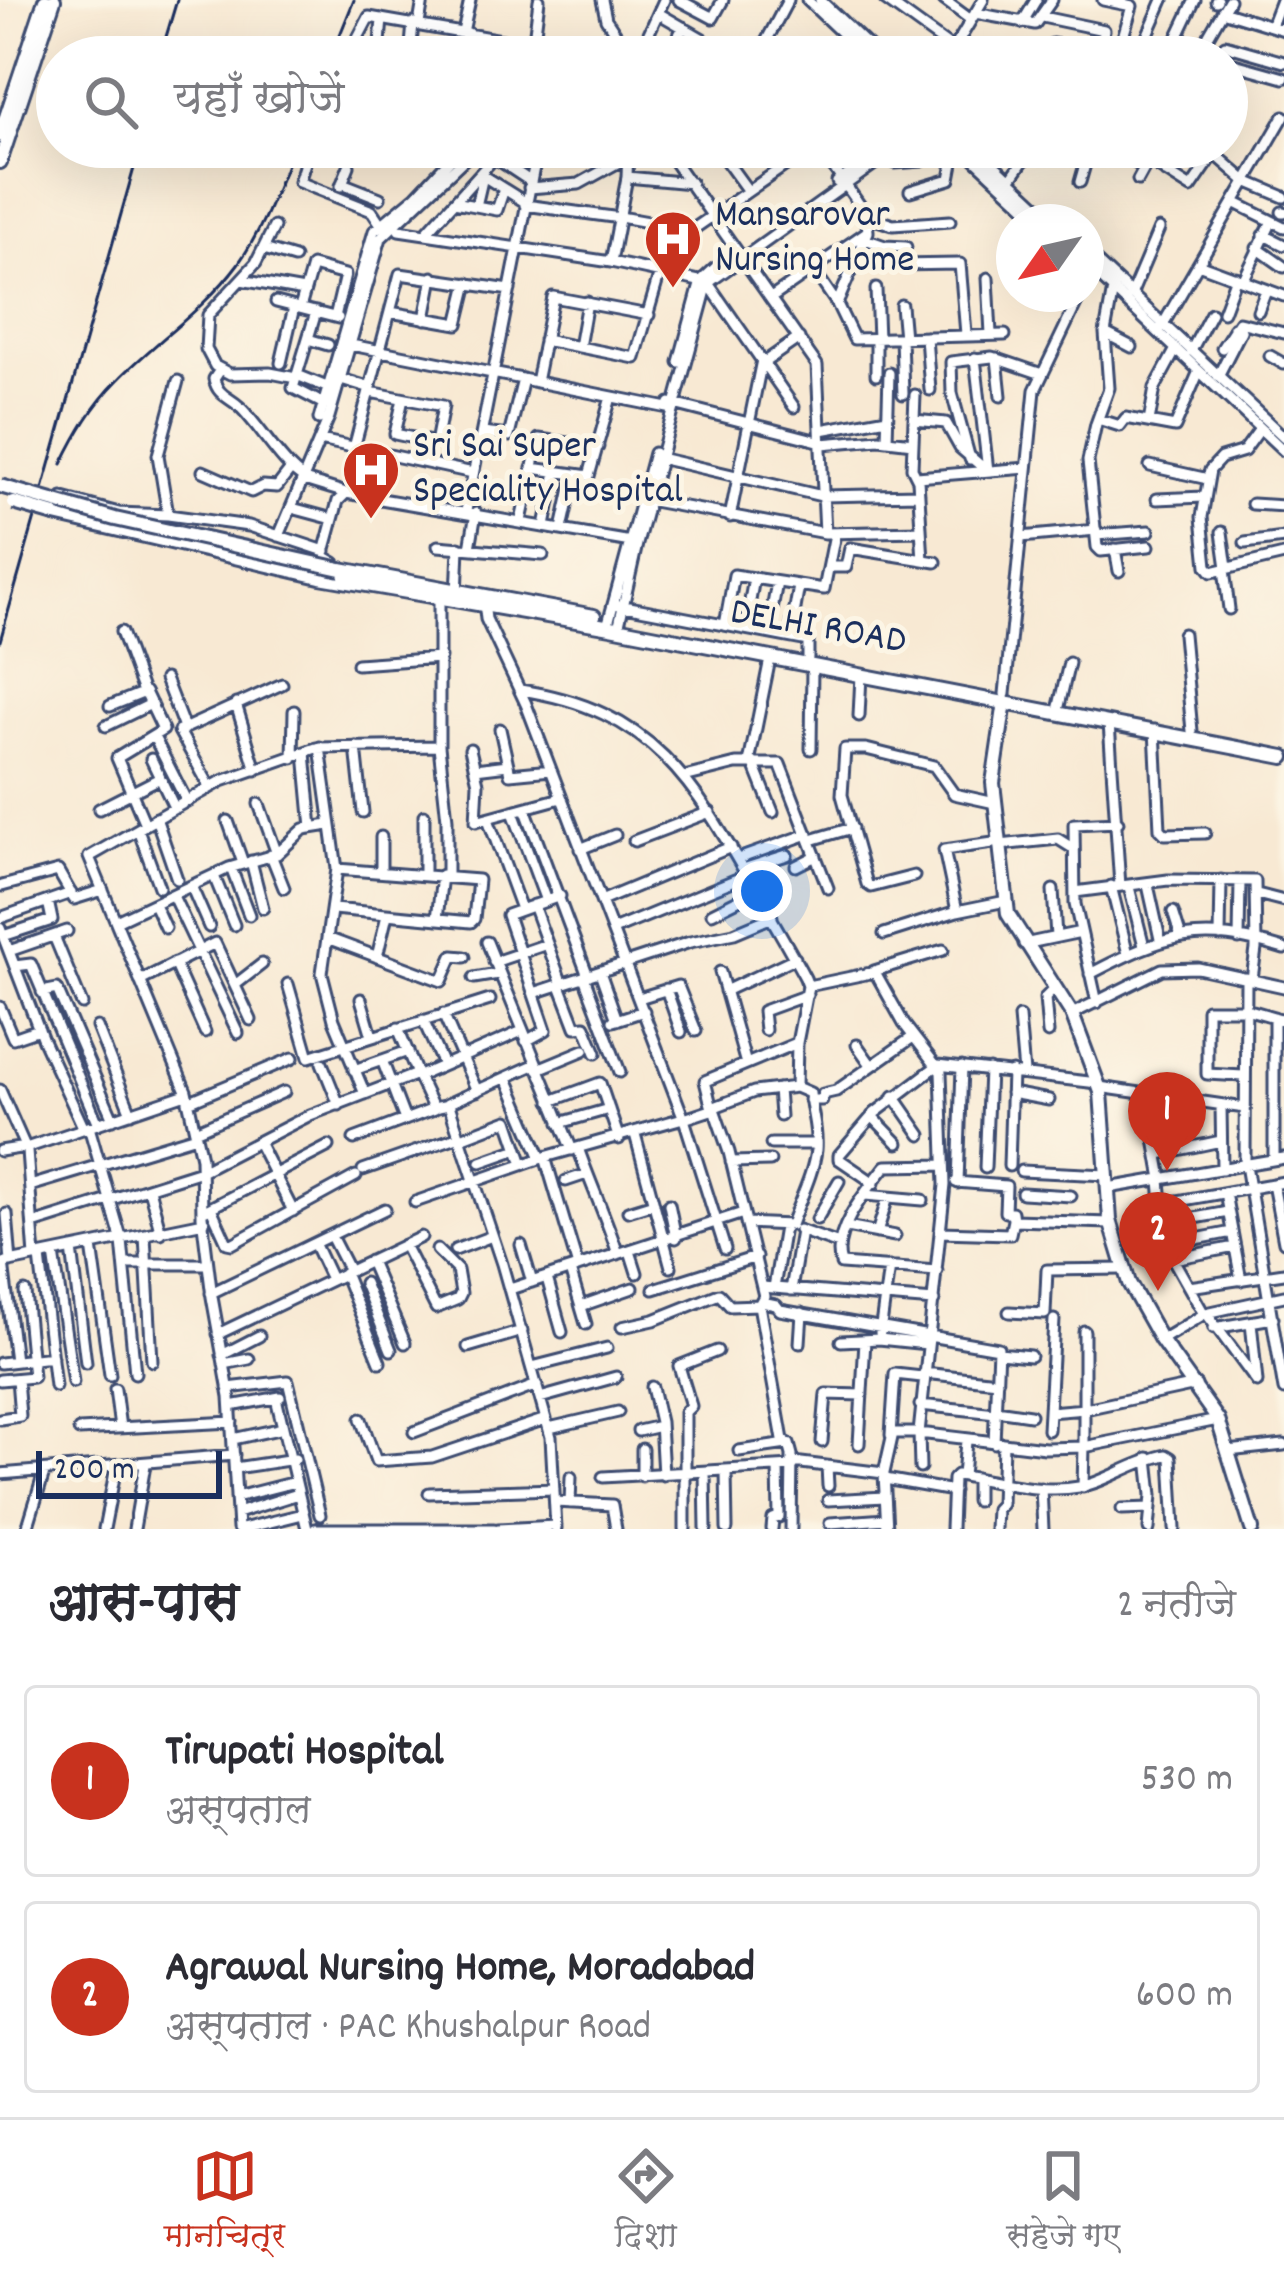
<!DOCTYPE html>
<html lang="hi">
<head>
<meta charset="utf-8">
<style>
	body { margin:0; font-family:Dekko,"Playpen Sans Deva",sans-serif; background:#f7f7f7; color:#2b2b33 }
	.compass { position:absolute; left:996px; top:204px; width:108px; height:108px; border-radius:50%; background:#fff; box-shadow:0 12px 48px #0002; rotate:236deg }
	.scale { position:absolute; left:36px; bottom:30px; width:186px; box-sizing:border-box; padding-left:12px; border:6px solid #1b2f5e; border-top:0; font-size:33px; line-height:42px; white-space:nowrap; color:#1b2f5e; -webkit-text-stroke:9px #fcf5e5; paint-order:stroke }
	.you { position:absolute; left:762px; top:891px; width:42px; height:42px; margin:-30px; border:9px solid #fff; border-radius:50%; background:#1a73e8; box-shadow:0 0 0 18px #1a73e833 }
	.badge { display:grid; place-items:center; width:78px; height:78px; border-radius:50%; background:#c8321e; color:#fff; font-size:39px; font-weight:700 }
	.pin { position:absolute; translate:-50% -99px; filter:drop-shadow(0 3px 6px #0008) }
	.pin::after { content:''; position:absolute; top:63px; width:42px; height:36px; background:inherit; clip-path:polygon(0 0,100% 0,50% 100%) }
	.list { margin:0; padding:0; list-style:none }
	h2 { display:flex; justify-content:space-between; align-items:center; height:156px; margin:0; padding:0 48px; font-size:51px }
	h2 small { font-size:39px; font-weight:400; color:#7c7c81 }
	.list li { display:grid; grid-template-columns:78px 1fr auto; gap:36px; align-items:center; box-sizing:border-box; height:192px; margin:0 24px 24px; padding:0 24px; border:3px solid #e1e1e2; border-radius:12px }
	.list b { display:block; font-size:45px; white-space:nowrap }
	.list p { margin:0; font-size:39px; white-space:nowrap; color:#7c7c81 }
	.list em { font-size:39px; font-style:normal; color:#7c7c81 }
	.icon { flex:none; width:66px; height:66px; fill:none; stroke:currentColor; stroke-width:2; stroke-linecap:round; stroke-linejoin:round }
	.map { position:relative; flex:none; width:1284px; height:1529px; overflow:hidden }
	.search { position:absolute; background:#fff; box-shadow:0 12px 48px #0002; left:36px; right:36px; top:36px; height:132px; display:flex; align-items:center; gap:30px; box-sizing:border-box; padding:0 42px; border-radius:66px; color:#7c7c81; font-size:45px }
	.sheet { height:588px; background:#fff }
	nav { display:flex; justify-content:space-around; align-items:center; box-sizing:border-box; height:168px; border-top:3px solid #e1e1e2; background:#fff; font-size:33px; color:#7c7c81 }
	nav a { display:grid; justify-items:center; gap:6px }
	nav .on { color:#c8321e }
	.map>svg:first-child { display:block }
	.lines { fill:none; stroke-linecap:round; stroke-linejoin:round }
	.minor-casing { stroke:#3c4b70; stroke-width:15 }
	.major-casing { stroke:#3c4b70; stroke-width:18 }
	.minor { stroke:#fff; stroke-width:9 }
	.major { stroke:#fff; stroke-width:12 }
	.rail { stroke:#1b2f5e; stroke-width:3 }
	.major-bridge-casing { stroke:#3c4b70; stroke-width:18; stroke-linecap:butt }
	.major-bridge { stroke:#fff; stroke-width:12 }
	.labels { text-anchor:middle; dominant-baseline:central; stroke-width:10; stroke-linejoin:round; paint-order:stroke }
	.poi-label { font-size:39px; fill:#1b2f5e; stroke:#fcf5e5; text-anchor:start }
	.street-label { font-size:39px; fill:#1b2f5e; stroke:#fcf5e5 }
</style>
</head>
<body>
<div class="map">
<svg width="1284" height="1529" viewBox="0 0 1284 1529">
	<rect width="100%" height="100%" fill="#fcf5e5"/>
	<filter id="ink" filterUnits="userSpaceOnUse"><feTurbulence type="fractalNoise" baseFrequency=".00833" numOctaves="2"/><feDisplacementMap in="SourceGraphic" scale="24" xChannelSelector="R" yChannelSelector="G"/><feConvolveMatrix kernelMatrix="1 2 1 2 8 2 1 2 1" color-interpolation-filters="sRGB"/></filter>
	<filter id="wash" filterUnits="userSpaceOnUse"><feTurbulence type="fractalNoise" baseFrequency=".004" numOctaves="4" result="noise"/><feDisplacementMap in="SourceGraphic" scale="48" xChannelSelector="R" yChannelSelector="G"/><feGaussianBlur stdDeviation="2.7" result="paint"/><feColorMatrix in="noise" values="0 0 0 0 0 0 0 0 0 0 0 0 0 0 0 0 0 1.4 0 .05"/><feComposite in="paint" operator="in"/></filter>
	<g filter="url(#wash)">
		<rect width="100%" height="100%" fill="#f8e9d3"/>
	</g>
	<g filter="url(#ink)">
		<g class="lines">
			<g class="minor-casing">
				<path id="minor" d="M602,0L606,19L631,57
					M679,0L713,18L723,0
					M807,0L867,57
					M820,0L880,57
					M885,0L953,49
					M944,0L971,20
					M1103,0L1132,6L1123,37
					M1216,1L1217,0
					M1222,11L1284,30
					M658,13L703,39L705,45L700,57
					M975,13L1035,24L1052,0
					M1042,17L1104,30L1099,57
					M1022,23L1036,0
					M419,24L423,0
					M1271,26L1281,0
					M463,32L470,0
					M535,32L539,0
					M380,43L382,19
					M1052,44L1101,50
					M1225,45L1284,62
					M761,51L788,0
					M952,52L981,57
					M670,53L683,27
					M348,57L369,17L600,57
					M410,57L413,23
					M463,57L468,33
					M638,57L664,0
					M834,57L848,39
					M949,57L983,0
					M1138,57L1163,0
					M1168,57L1195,0
					M1196,57L1229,0
					M1227,62L1284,78
					M310,147L299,182L372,211L384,229
					M499,147L534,168
					M664,147L817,365L825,533
					M716,147L748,191
					M768,147L783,167
					M962,147L1042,222
					M975,147L1055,222
					M1106,147L1143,167
					M1207,147L1246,181L1284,197
					M1147,160L1191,188L1215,153
					M895,163L922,161L938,147
					M1165,172L1180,147
					M480,174L525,202
					M627,177L691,183
					M1010,180L1033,147
					M1138,180L1156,147
					M837,182L882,153
					M1080,182L1090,147
					M342,183L380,198
					M341,186L349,166
					M529,188L579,184L628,157
					M910,191L950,179L956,147
					M454,202L497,210L504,189
					M1234,202L1284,227
					M525,205L620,218
					M476,206L483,176
					M1282,212H1284
					M620,217L692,230L812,147
					M868,217L893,225L950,221
					M274,227L256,263L208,315L206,349L215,366L230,374L270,373L296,378
					M399,230L611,262L708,283L794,407
					M425,234L494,158
					M1264,235L1284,245
					M865,239L885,246L906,247
					M1257,248L1284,267
					M264,249L294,258
					M1086,252L1284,437
					M611,262L627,177L628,147
					M1086,264L1284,451
					M1198,264L1284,296
					M895,265L960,264L966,334
					M813,269L837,304L854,339L1005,335
					M988,278L991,334
					M1244,279L1272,221
					M241,280L304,291
					M876,289L878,339
					M1113,289L1105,333L1109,388L1096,424L1088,461L1097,547L1101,551L1149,546
					M1131,295L1159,229
					M771,298L868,231L866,214L819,147
					M276,302L338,318
					M837,304L868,232
					M901,305L904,338
					M300,308L312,266L345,275L335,317
					M1258,311L1266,290
					M316,312L293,388L324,404
					M390,312L458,324L468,283
					M1223,312L1236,277
					M425,319L433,277
					M1161,328L1284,116
					M1105,333L1132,347
					M926,337L930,390
					M901,338L903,394
					M308,339L328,345
					M544,340L635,358L660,272
					M351,345L673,409
					M579,347L587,302
					M1222,348L1239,322L1284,333
					M1191,351L1211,313
					M1270,356L1284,364
					M975,358L988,471
					M997,358L1001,396
					M679,362L701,281L715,268
					M281,363L294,307
					M763,363L799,338
					M220,370L214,379C218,396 228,396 240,407C258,424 285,469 305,479
					M297,375L329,388
					M876,375V339
					M1218,376L1241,331L1234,327
					M341,379L371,388
					M536,382L553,297L649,315
					M370,392L443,406L436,443L395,434L403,399
					M915,395L912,468L918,480L923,560
					M670,403L822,442
					M319,419L374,231L416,196L462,147
					M1098,419L1120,426L1126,418L1175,427L1199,371
					M914,420L946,423L960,448L987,471
					M1149,422L1155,388L1176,349
					M1260,429L1244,451L1221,458L1210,470L1202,517L1207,566L1212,572L1284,555
					M821,430L887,418
					M482,433L509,436L523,379
					M320,440L473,473
					M887,440L889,373
					M822,444L879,439L913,443
					M354,448L400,274L510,290
					M659,458L822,496L919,494
					M970,459L952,393L951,362L992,357L1042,374
					M1150,466L1208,479
					M532,468L589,476L611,397
					M203,471L251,492L263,486L277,487L291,469
					M917,477L1027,468
					M304,480L346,493
					M63,498L119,513L168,515L249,526L325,551
					M1157,499L1204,497
					M647,500L825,533L921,531
					M1252,504L1284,506
					M292,508L333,519
					M466,511L538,147
					M168,515L158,455L178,381
					M730,517L762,360
					M521,521L539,439L598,447
					M545,526L556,472
					M562,529L574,475
					M1222,532L1227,568
					M1096,535L1149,531
					M279,536L329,417L381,238L474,150L486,152L530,181
					M1021,537L1096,530
					M1245,543L1284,538
					M438,546L543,555
					M470,548L476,513
					M850,548L936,562
					M1115,549L1119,571
					M335,563L323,556L338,501L346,493L631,542
					M829,567H846L850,548
					M1224,569L1229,609
					M457,596L459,547
					M484,603L486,619L526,704L684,1119L714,1109L729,1152L764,1296L759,1305L783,1440L789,1444L792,1455L791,1529
					M619,605L808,641V658
					M725,625L734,575L824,589L835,534
					M607,627L654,453
					M618,629L637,544L708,283L876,163L888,147
					M745,629L754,578
					M121,632L143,692
					M768,633L777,582
					M1183,634L1192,731
					M790,637L799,586
					M357,664L440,658
					M165,679L184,728
					M520,690C652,709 694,782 755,890C772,919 789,948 805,978L808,986L797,1043L796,1087L810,1093C811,1113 818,1128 816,1150C813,1175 799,1201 791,1225L746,1223
					M1005,694L1035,390L1081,294
					M236,704L256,770
					M110,706L145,692L163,730L117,758L145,824
					M1059,706L1069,663
					M859,716L861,675
					M1109,723L1120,886
					M106,726L151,704
					M500,729L510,774L551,770
					M1155,730L1160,829L1165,834L1205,833
					M154,737L186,800
					M439,746L447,819V875
					M320,747L337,869L322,973L334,1020L365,1094
					M356,747L363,812
					M470,749L478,783L476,821L561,798
					M811,749L812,666
					M305,753L312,828
					M293,758L294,711
					M151,759L174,807
					M753,762L773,812
					M749,763L770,659
					M475,769L508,765
					M684,777L736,764H780L828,888
					M210,787L179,731L282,684
					M259,804L277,854
					M525,808L588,976
					M99,809L160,778
					M513,812L546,901
					M424,815V873
					M156,818L177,879
					M488,819L521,909
					M228,821L243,863
					M138,829L159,887
					M811,840L852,828
					M634,841L710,812
					M1000,845L1058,839L1074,849
					M580,849L615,835
					M271,855L284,888
					M738,859L808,834
					M251,861L263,908
					M796,866L816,856
					M231,868L249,915
					M743,869L787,855
					M381,870V837
					M214,876L234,925
					M914,876L871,887L867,884L842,795L845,749H866L934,766L954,794L995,803
					M1148,885L1160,939
					M2,886L58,871L74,899L103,890
					M1111,886L1128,954
					M1129,887L1144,946
					M192,888L209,927
					M1053,890L1056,937
					M1075,892L1168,880L1255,881L1256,949L1252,979
					M1257,894L1284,901
					M173,896L238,1033
					M601,901L731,847
					M154,904L165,928
					M533,905L562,984
					M333,909L471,922L474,919L478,880L337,869
					M957,911L944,850L1000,842
					M1173,912L1180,934
					M712,913L756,891
					M0,918L71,893
					M437,919L442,875
					M116,921L229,868L277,854L304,829L329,825
					M0,928L43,1040L84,1129
					M613,930L747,875
					M884,934L957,911L1006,901
					M3,936L52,920L48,901
					M54,936L82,1004
					M1220,936L1221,880
					M327,938L442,981L453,956L465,957
					M1239,939L1240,881
					M487,942L572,1150
					M1024,944L1081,932
					M9,951L67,931
					M377,957L387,915
					M494,962L547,944
					M174,963L205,1032
					M15,966L31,964L98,1124
					M874,971L943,950
					M600,972L617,1020
					M720,972L746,1064
					M1090,974C1166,934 1200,923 1284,949
					M584,977L620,1072
					M474,978L498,974
					M1246,978L1245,1159L1284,1390
					M140,981L215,943L251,1020
					M288,984L309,1057L490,1000
					M235,985L262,964
					M560,985L576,1027L585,1026L596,1053
					M666,989L681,1032
					M725,991L795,958
					M42,992L57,989L113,1119
					M534,993L690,942L734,933L772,917
					M639,998L678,986L696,1031
					M361,999L372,1036
					M1097,1003L1075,904L1074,824L1118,822
					M0,1007L13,1038L39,1029
					M443,1014L477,1091
					M1072,1014L1162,969L1198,968L1284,987
					M1019,1017L1024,1073
					M1274,1017V1159
					M423,1020L443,1065
					M613,1021L644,1011
					M97,1027L131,1113
					M398,1028L417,1074
					M765,1030L763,1011L807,995
					M1048,1033L1045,998L1056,987
					M526,1041L546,1030L507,915L560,896
					M857,1045L871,1065
					M382,1060L405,1120
					M322,1063L339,1105
					M538,1069L584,1050
					M354,1070L408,1051
					M419,1076L522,1031
					M1243,1076L1207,1074V1009H1246L1284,1020
					M507,1078L541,1158
					M1099,1087L1245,1108
					M778,1089L780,1116
					M0,1090L27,1151L35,1257
					M1011,1093L1049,1100
					M1147,1094L1162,1179
					M894,1096L921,1135
					M810,1100H822L823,1094L836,1091L913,1037
					M551,1101L600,1083L619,1139
					M188,1102L293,1058
					M447,1104L536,1064
					M1221,1106L1222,1169
					M712,1108L754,1092L796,1087
					M712,1109L705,1081L797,1043
					M872,1116L898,1143
					M684,1119L725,1249
					M560,1123L609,1109
					M89,1127L122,1241L135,1373
					M195,1131L284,1092
					M635,1134L671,1267
					M461,1138L508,1120L523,1164
					M354,1139L434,1109
					M258,1142L293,1211
					M771,1144H816
					M26,1148L186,1094
					M578,1148C591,1185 606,1217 618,1254
					M0,1151L26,1147
					M1159,1154L1221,1141
					M545,1157L578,1267
					M481,1162L518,1149
					M731,1162L770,1161
					M1009,1166L1012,1072
					M985,1168L989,1070
					M363,1170L460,1136
					M1021,1171L1107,1175
					M1160,1179L1165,1245L1204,1314
					M566,1181L587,1174
					M956,1182L1006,1186L1005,1212H1012L1013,1220
					M874,1183L839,1159V1155L875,1113L938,1065L1098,1083
					M958,1183L962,1067
					M1273,1184L1284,1242
					M30,1186L196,1136
					M1108,1188L1284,1158
					M149,1189L161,1233
					M1022,1193L1071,1196
					M1225,1193L1241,1280
					M865,1195L923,1200
					M415,1202L545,1157L683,1118
					M669,1204L676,1238
					M1161,1204L1284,1182
					M211,1208L227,1243L232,1244L356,1176
					M206,1210L329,1146
					M628,1211L654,1203
					M7,1214L11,1262
					M817,1219L839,1181
					M1013,1220L1111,1223
					M33,1224L201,1171L310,1115L417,1074L433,1108L449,1105L502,1264L551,1437L556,1529
					M1162,1224L1228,1212
					M846,1227L895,1236
					M799,1230L839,1244
					M940,1232L1010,1234L1013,1220
					M877,1233L888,1197
					M145,1236L152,1361
					M331,1236L349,1271
					M315,1245L331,1279
					M404,1245L436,1308L458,1299L461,1293L457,1270L437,1250
					M521,1245L532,1282
					M1165,1245L1232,1232
					M92,1246L110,1375
					M72,1249L86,1363
					M455,1250L492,1236
					M630,1251L637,1273
					M54,1254L73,1382
					M40,1257L55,1386
					M1173,1259L1235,1247
					M370,1261L405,1343
					M3,1263L15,1361
					M0,1264L204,1222
					M125,1264H208
					M570,1270L586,1324
					M937,1271L841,1264C830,1233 867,1190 886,1166L944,1165
					M344,1273L380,1362
					M547,1278L562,1332
					M364,1283L391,1350
					M762,1287L934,1301
					M1189,1287L1284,1273
					M774,1288L784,1227
					M510,1289L743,1213
					M654,1289L756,1257
					M791,1290L801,1231
					M211,1293L385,1209
					M762,1302L776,1305L780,1310L998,1348L994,1443
					M581,1306L633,1288
					M1009,1312L1045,1314L1047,1270L1125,1269
					M1206,1313L1257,1382L1251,1322
					M622,1327L654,1320L719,1294L730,1306L759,1305
					M1214,1328L1273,1318
					M880,1333L889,1267
					M218,1334L421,1237
					M1161,1340L1206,1313L1284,1296
					M841,1341L879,1339L927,1344
					M800,1343L802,1313
					M468,1347L522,1331
					M999,1353L1030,1356
					M222,1355L259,1336
					M0,1363L52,1357
					M224,1364L249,1359
					M532,1367L607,1348
					M924,1373L997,1381
					M0,1380L33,1377L25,1292
					M652,1387L660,1422L663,1475
					M228,1388L288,1381L320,1515
					M115,1389L120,1428
					M276,1398L307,1529
					M540,1398L616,1377
					M920,1405L996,1413
					M231,1406L280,1397
					M996,1410L1030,1415
					M1049,1412L1085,1409L1196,1385
					M0,1419L20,1416L17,1379
					M361,1419L376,1461L432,1457L546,1419
					M549,1428L618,1412
					M79,1430L232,1422
					M1048,1430L1054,1320
					M638,1431L660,1426
					M414,1432L537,1385
					M891,1435L895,1374L922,1377
					M233,1439L283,1428
					M822,1442L826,1394L862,1395
					M859,1444L865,1340
					M739,1451L787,1444
					M1228,1451L1284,1445
					M1148,1458L1152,1495L1149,1529
					M793,1462L884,1473L893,1433H919L945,1185L941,1072L904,1024L875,972L808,986
					M827,1466L828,1486
					M235,1468L295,1459
					M920,1468L919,1433L1045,1448L1084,1447V1331
					M726,1471L727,1529
					M705,1472L706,1529
					M0,1474L234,1455
					M884,1474L887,1529
					M642,1476V1449
					M963,1476L966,1441
					M603,1477L793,1466
					M976,1478V1501
					M885,1479L953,1491
					M1083,1487L1084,1447L1218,1420
					M1041,1488L1043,1529
					M429,1493L554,1489
					M236,1497L295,1482
					M828,1500L885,1497
					M555,1502L612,1505L616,1529
					M570,1503L571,1477
					M1122,1509L1151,1508
					M237,1513L298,1494
					M830,1523L886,1519
					M27,1529L44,1473
					M104,1529L116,1467
					M134,1529L145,1465
					M238,1529L230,1397L212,1297L202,1216L201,1158L186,1091L89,857L222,781L316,748L439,746V593
					M242,1529L303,1514
					M315,1529H494
					M498,1529L556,1526
					M685,1529V1412L691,1406L679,1366L717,1351
					M772,1529L773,1519L779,1517L778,1467
					M951,1529L953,1479L957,1475C995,1481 1040,1494 1079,1487C1105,1483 1134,1461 1166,1455L1171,1458L1175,1529
					M995,1529L996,1509L1001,1504L1003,1444"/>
			</g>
			<g class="major-casing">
				<path id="major" d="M0,135L45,0
					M0,162L54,0
					M55,515L320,577L611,627L1284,757
					M341,569L594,616
					M1005,702L993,783L1008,914L1072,1014L1101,1092L1110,1220L1129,1283L1161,1340L1218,1420L1252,1529"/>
			</g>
			<use href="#minor" class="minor"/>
			<use href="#major" class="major"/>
			<path class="rail" d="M160,57L177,0
				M331,57L354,0
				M62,464C77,433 93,405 118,380C157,340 204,310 238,264C263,229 278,186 294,147
				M0,641L140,147"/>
			<g class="major-bridge-casing">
				<path id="major-bridge" d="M0,486L115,519L341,569
					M14,503L55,515"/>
			</g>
			<use href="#major-bridge" class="major-bridge"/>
		</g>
	</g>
	<defs>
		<g id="hospital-pin" transform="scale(3)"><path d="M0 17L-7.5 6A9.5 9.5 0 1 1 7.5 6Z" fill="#c8321e" stroke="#fcf5e5"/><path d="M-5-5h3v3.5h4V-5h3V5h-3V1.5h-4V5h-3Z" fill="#fff"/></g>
	</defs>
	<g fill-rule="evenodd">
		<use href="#hospital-pin" x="673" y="239"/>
		<use href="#hospital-pin" x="371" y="470"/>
	</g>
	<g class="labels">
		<g class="poi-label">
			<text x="715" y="217">Mansarovar<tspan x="715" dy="45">Nursing Home</tspan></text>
			<text x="413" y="448">Sri Sai Super<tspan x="413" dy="45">Speciality Hospital</tspan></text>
		</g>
		<g class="street-label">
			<text transform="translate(818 629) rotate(10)">DELHI ROAD</text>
		</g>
	</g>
</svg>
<svg class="compass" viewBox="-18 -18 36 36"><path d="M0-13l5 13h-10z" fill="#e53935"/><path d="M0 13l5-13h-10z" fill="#7c7c81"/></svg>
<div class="scale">200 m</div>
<div class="you"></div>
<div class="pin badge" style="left:1167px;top:1171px">1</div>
<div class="pin badge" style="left:1158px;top:1291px">2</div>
<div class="search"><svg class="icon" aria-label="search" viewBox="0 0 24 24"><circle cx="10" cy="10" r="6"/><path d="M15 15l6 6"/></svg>यहाँ खोजें</div>
</div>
<section class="sheet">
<h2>आस-पास<small>2 नतीजे</small></h2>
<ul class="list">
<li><span class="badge">1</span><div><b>Tirupati Hospital</b><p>अस्पताल</p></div><em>530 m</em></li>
<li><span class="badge">2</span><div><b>Agrawal Nursing Home, Moradabad</b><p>अस्पताल · PAC Khushalpur Road</p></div><em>600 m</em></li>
</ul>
</section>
<nav>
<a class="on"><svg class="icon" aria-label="map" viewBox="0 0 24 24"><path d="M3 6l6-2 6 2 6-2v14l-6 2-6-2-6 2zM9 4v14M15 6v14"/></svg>मानचित्र</a>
<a><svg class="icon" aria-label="directions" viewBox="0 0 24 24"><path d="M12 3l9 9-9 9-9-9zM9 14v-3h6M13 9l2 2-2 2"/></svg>दिशा</a>
<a><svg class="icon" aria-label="saved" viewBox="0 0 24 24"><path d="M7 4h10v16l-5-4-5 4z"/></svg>सहेजे गए</a>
</nav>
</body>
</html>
